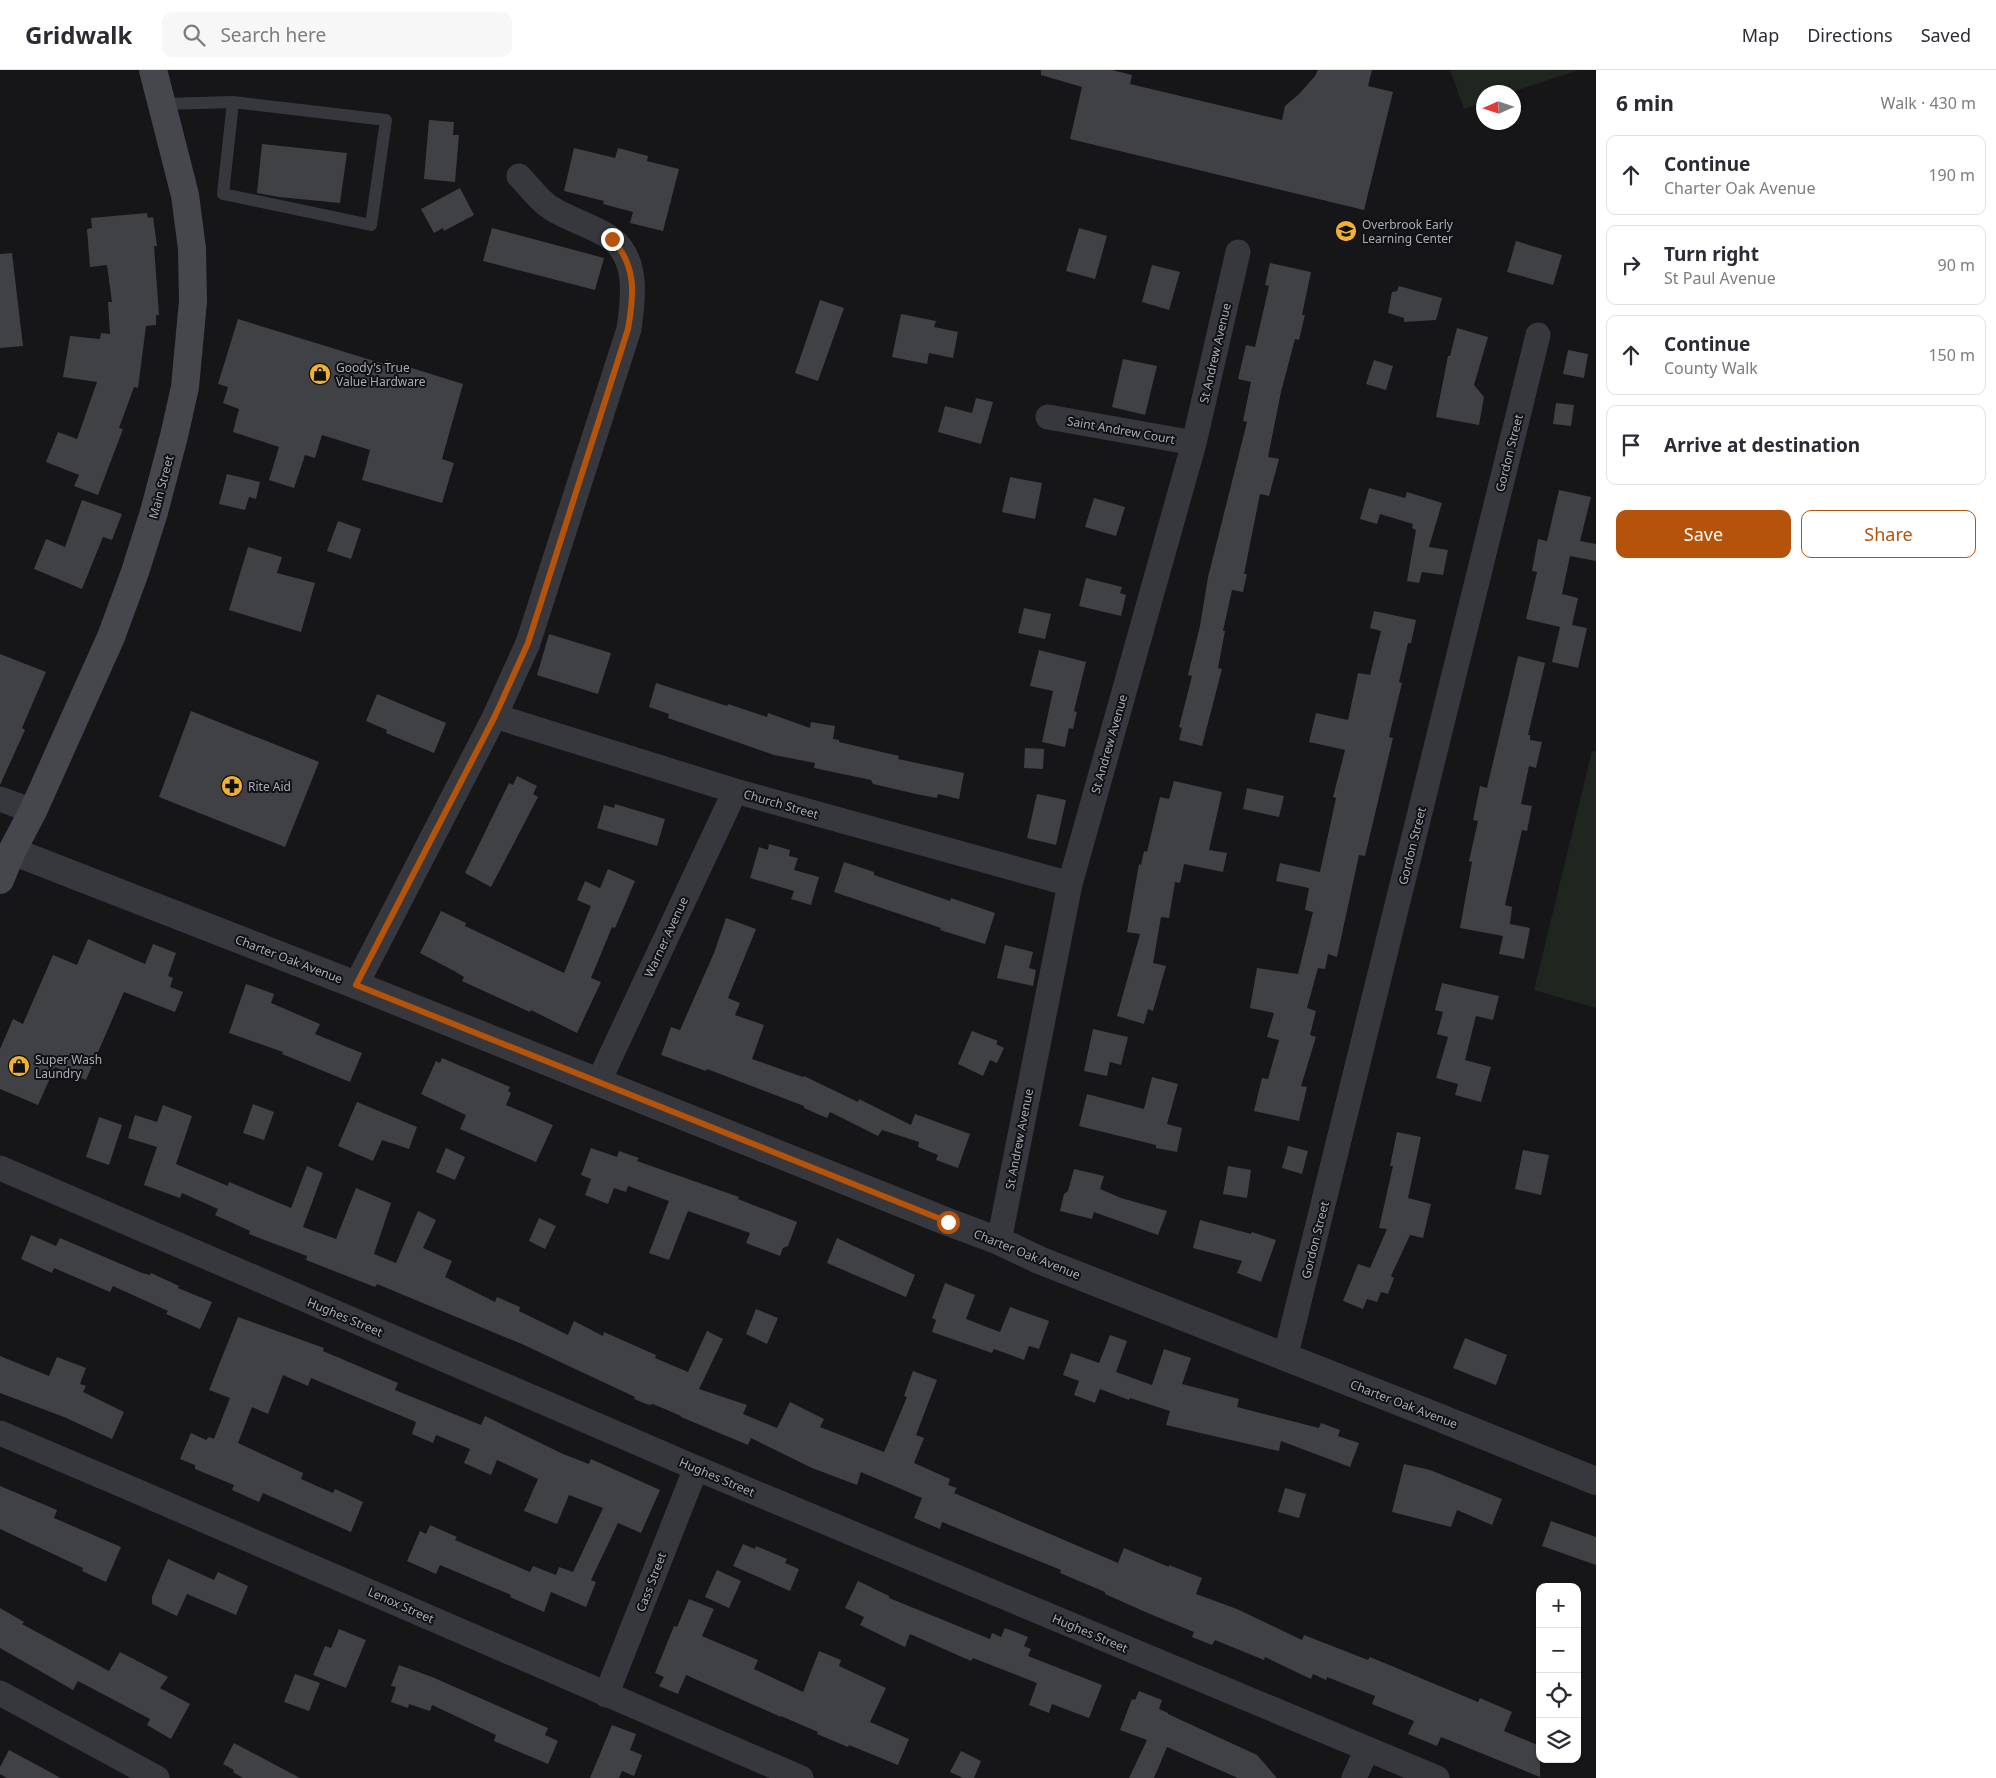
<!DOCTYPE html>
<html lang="en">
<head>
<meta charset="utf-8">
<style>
	body { margin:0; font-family:"Noto Sans",sans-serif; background:#f7f7f7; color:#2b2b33 }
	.controls { position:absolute; right:15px; bottom:15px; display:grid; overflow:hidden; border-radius:10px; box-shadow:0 1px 4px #0004 }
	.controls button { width:45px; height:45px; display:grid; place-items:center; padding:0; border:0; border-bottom:1px solid #e1e1e2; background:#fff; color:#2b2b33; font:25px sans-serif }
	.compass { position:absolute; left:1476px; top:15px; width:45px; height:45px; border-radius:50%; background:#fff; box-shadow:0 1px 4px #0004; rotate:267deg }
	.stop { position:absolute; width:15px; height:15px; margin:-11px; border:4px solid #b45309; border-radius:50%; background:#fff }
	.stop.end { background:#b45309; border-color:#fff; box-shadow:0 1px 5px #0008 }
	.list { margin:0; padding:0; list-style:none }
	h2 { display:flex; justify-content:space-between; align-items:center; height:65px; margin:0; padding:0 20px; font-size:21px }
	h2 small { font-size:16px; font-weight:400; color:#7c7c81 }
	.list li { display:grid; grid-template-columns:32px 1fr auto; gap:15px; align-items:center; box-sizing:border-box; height:80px; margin:0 10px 10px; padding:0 10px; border:1px solid #e1e1e2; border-radius:10px }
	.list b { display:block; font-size:19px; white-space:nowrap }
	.list p { margin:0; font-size:16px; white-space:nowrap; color:#7c7c81 }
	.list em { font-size:16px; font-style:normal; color:#7c7c81 }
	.actions { display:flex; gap:10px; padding:15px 20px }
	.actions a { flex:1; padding:11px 0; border:1px solid #b45309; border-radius:10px; text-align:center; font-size:18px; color:#b45309 }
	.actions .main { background:#b45309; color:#fff }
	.icon { flex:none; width:28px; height:28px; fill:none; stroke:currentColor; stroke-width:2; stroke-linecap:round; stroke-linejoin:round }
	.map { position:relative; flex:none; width:1596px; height:1708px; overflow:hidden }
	header { display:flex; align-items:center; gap:30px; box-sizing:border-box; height:70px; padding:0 25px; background:#fff; border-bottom:1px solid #e1e1e2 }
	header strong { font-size:24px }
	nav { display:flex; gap:28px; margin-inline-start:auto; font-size:18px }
	.search { width:350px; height:45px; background:#f7f7f7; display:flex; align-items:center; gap:12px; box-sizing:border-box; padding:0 18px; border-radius:10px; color:#7c7c81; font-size:19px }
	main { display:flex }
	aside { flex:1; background:#fff }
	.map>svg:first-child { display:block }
	.green { fill:#1e261f }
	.building { fill:#404145 }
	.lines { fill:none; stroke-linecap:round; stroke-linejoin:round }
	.service { stroke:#37383d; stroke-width:12 }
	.minor { stroke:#37383d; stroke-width:25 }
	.tertiary { stroke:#37383d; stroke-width:28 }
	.secondary { stroke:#45474d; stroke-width:28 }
	.route { stroke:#b45309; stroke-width:6 }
	.labels { text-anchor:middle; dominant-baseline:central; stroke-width:4; stroke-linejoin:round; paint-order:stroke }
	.poi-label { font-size:12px; fill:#a8adb8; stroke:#111113; text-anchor:start }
	.street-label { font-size:12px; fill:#a8adb8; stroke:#111113 }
</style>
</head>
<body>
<header>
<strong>Gridwalk</strong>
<div class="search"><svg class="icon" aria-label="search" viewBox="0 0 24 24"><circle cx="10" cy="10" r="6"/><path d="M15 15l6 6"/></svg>Search here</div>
<nav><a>Map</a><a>Directions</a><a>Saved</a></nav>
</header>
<main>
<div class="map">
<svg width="1596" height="1708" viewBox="0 0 1596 1708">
	<rect width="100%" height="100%" fill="#161618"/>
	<path class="green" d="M1450,0H1579L1512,22H1484L1483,32L1464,39Z
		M1592,681H1596V938L1534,920Z"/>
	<path class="building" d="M1041,0H1112L1132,5L1130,14L1282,50L1285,36L1299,24L1315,6L1318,0H1372L1368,16L1393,22L1364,140L1070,69L1082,17L1041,5Z
		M429,50L454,52L453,65H459L455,112L424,109Z
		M262,74L347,83L340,133L279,127L257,123Z
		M574,78L615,88L618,78L648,86L647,91L679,99L663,161L630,153L633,142L603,134L604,131L564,121Z
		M460,118L474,145L444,161L443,158L434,163L421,139Z
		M147,143L148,148L153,147L157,176H154L159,245H156V255L146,256L138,318L134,317L119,358L123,359L98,425L74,416L79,405L46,392L58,362L77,369L97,312L63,307L70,266L100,269L101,263L110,264L108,232H112L107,195L90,197L87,159L92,158L91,148Z
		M492,158L604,188L595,220L483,191Z
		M1079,158L1107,166L1095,209L1066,201Z
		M1516,171L1562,185L1553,215L1507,202Z
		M12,183L23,276L0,278V184Z
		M1270,193L1311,202L1302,245H1305L1299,270L1295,269L1281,322L1268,387L1279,389L1269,426L1260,424L1244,504H1247L1243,522L1232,520L1223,561H1225L1218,598L1222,599L1202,676L1179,670L1182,658L1179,657L1192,606L1188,605L1200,556L1208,507L1247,352L1243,351L1251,312L1238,309L1246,275L1255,277L1269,216L1265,215Z
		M1152,195L1180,202L1169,240L1142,232Z
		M1399,216L1442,228L1436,250L1404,252V248L1388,243L1392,222L1397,221Z
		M820,230L844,238L818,311L795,303Z
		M901,244L936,251L934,257L958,262L953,288L929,283L927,294L892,287Z
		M238,249L384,294L386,290L463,314L442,389L454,393L442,433L362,410L370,380L322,365L315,388L305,385L294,418L269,410L279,377L233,362L239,339L223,333L228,317L218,314Z
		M1457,258L1488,267L1474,315L1484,327L1479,355L1436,347L1448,286H1450Z
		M1568,280L1588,284L1584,308L1563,304Z
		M1123,289L1157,296L1145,345L1112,337Z
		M1374,290L1393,296L1386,320L1366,314Z
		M976,328L993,332L981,374L938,362L945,336L972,343Z
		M1556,333L1574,335L1571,356L1553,354Z
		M227,404L260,412L256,429L249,427L245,440L219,434Z
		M1010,407L1042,413L1035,449L1002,442Z
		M1369,418L1405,428L1407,422L1442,433L1429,477L1448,480L1443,505L1422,502L1419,513L1407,511L1416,460L1412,458L1413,454L1380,444L1377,454L1360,449Z
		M1559,420L1591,427L1580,471L1596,474V491L1570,486L1562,524L1578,528L1572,555L1587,558L1578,598L1552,592L1560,557L1526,549L1537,502L1532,501L1538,469L1547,471Z
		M1094,428L1125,437L1116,466L1085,457Z
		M82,430L122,444L112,470L103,467L82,519L34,499L46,469L65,477Z
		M338,451L361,459L351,489L327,481Z
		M248,477L282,487L277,503L315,513L301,562L229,540Z
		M1086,508L1122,517L1120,523L1126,525L1121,546L1079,536Z
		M1024,538L1051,544L1045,569L1018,563Z
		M1374,541L1416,550L1411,573H1408L1399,612L1402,613L1389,667L1393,668L1365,786L1359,785L1337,887L1328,884L1325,899L1318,898L1307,938L1316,941L1310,965L1316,967L1301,1016L1307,1017L1299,1051L1254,1041L1262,1008L1268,1009L1279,970L1267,967L1274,943L1250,938L1257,898L1298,904L1313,842L1305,840L1309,818L1276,811L1280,793L1320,802L1336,728L1333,727L1345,680L1309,672L1316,643L1348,650L1358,603L1370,605L1381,561L1370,558Z
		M549,564L611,583L598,624L537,605Z
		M1039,580L1086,592L1074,641L1077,642L1073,659L1069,658L1065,677L1042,672L1053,621L1030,616Z
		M0,584L46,602L22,658L25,660L0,715Z
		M1518,586L1545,593L1528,665H1530V670L1542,672L1536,698L1529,696L1521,734L1532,736L1527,761L1522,760L1505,835L1512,837L1510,854L1530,858L1524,889L1499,884L1503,866L1460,858L1472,792L1469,791L1478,751L1473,750L1480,716L1487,718Z
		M656,613L727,636L728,634L767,647L768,643L810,658L811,652L835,656L833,669L839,670V672L899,686L898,689L964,703L959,729L938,724L937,728L916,724L873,714L871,710L814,698L815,693L774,685L668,648L669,644L649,637Z
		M377,624L446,653L434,683L386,663L387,660L366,651Z
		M191,641L319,692L285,777L159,727Z
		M1025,678L1044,679L1043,699L1024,698Z
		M517,706L537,716L533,724L538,727L491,817L465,803L509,713L513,715Z
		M1174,711L1222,722L1209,780L1227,783L1223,802L1184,794L1180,813L1175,812L1169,848L1161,847L1153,893L1166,896L1153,941L1148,939L1144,954L1117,946L1140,864L1127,862L1139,794L1141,795L1144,781L1147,782L1160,727L1169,729Z
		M1247,718L1284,726L1279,747L1243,739Z
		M1037,724L1066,730L1056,775L1027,768Z
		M615,734L665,749L657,776L597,758L604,735L614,738Z
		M769,774L790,780L789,786L798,788L794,800L819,807L811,835L791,829L794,821L750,808L759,777L768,780Z
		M844,792L874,802V805L950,831L951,828L995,843L985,874L940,860L941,858L834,822Z
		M608,799L635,811L615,858L612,857L591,908L601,912L577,963L531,940L530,942L462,911L464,907L456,902L420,883L441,841L466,853L465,856L564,903L591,836L577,830L585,811L600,818Z
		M726,848L756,859L728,928L740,933L735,945L764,955L752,989L803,1007L804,1006L858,1032L859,1029L911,1055L915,1044L970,1064L958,1098L936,1090L938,1085L918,1077L919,1072L882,1060L878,1066L830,1042L827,1048L804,1038V1036L707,999L706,1001L661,985L671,957L680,960L714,883Z
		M88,869L145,894L153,874L176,883L168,906L173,908L170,917L183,922L175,942L124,922L86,1010L55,997L38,1035L0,1019V979L13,949L23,954L53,885L77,895Z
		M1005,875L1033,882L1029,898L1036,900L1033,916L997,908Z
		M1442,913L1499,926L1493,950L1476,946L1465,990L1491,997L1481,1032L1455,1025L1458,1014L1436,1008L1448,967L1437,964L1443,942L1435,940Z
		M246,914L274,924L271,933L320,954L315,964L362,983L350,1012L282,984L283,982L229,963Z
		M1093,959L1128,967L1121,995L1110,992L1107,1006L1084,1001Z
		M972,961L998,971L996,974L1004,978L997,993L990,990L983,1006L958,994Z
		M442,988L510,1017L508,1021L511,1023L506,1035L553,1055L536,1092L460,1059L466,1045L421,1024L436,991L440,993Z
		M1152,1007L1178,1014L1167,1054L1182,1058L1177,1082L1156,1078V1075L1079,1056L1087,1024L1144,1039Z
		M357,1032L417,1057L409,1079L382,1070L373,1091L338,1076Z
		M253,1034L274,1042L264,1070L243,1063Z
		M163,1035L192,1046L176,1094L228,1116L229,1112L291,1138L307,1096L323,1103L303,1157L336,1169L356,1118L391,1133L374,1184L396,1193L418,1141L436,1150L423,1178L452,1191L445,1207L495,1232L497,1227L520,1237L519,1241L568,1265L574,1251L603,1266L604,1262L656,1285L655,1288L688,1302L707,1261L723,1269L699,1319L747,1335L743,1344L777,1358L790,1332L824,1349L820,1357L884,1382L907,1327L904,1326L913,1301L937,1310L916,1365L924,1368L914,1393L950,1409L948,1415L957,1418L954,1423L1118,1493L1124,1478L1169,1497V1495L1202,1508L1196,1524L1237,1539L1302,1570L1304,1565L1368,1590L1370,1587L1478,1632L1480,1628L1512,1642L1504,1661L1540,1676V1707L1441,1667L1437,1676L1408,1664L1414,1651L1372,1634L1375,1626L1327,1607L1326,1610L1313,1604L1311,1609L1265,1587L1264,1590L1215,1570L1212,1575L1192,1567L1194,1562L1150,1544L1105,1524V1522L1060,1503L1061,1500L942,1452L940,1459L914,1448L922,1428L861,1402L857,1415L812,1398L751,1368L748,1375L681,1347V1346L653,1334L649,1335L634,1329L635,1327L524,1275L377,1214L375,1217L306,1190L307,1186L249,1164L250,1161L215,1145L218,1139L182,1123L180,1128L144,1115L157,1077L128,1068L135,1045L157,1052Z
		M99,1047L122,1055L109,1095L86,1087Z
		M1397,1062L1421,1067L1408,1128L1431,1134L1423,1168L1410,1165L1391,1206L1394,1208L1388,1224L1381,1222L1377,1232L1367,1229L1363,1239L1343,1231L1358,1194L1370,1198L1387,1159L1379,1158L1393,1096H1390Z
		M1288,1076L1308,1081L1302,1104L1282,1098Z
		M446,1078L465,1087L455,1110L436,1102Z
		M591,1078L617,1087L619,1081L639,1088L637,1091L739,1127L738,1129L797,1152L788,1176L783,1178L780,1186L746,1173L750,1163L688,1141L669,1190L649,1183L669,1131L628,1116L626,1122L614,1118L608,1134L585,1125L591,1109L581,1105Z
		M1523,1080L1549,1085L1541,1125L1515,1119Z
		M1228,1096L1251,1100L1247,1128L1223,1124Z
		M1074,1099L1104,1106L1100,1119L1121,1128L1167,1141L1158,1165L1094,1142L1092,1149L1060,1141L1064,1124L1068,1121Z
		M539,1148L556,1156L545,1179L529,1171Z
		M1200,1150L1251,1164L1252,1162L1276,1170L1261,1212L1237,1203L1242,1191L1193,1178Z
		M31,1165L56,1176L60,1168L142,1203L150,1205L151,1203L179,1216L178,1218L212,1232L200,1259L166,1244L168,1241L113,1216L110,1222L54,1198L52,1203L21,1189Z
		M837,1168L915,1205L906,1227L827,1193Z
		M945,1213L975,1225L966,1249L1000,1262L1010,1237L1049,1251L1039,1279L1029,1276L1024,1290L994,1279L992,1283L932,1262L936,1250L932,1248Z
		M756,1239L778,1248L767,1274L746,1264Z
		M238,1247L324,1278L323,1281L398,1313L395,1320L481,1355L485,1346L563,1384L589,1394L591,1389L660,1420L641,1463L618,1453L591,1510L596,1512L586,1537L551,1522L544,1542L510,1527L511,1525L440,1495L436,1504L407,1491L420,1461L426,1464L430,1455L457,1467L455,1470L530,1502L533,1496L556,1505L559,1497L573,1502L603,1438L569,1425L557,1454L524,1441L538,1409L497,1390L491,1405L464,1393L470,1379L436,1365L433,1373L412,1364L416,1352L311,1308L308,1316L283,1305L268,1344L252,1337L238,1373L303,1403L301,1409L333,1423L335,1419L363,1432L351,1462L263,1423L259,1432L232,1420L234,1415L195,1399V1395L180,1389L191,1363L206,1370L209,1367L214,1369L230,1328L209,1320Z
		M1110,1265L1127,1271L1116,1302L1152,1315L1164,1279L1191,1288L1182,1314L1239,1329L1237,1337L1319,1358L1321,1353L1340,1360L1338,1366L1359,1373L1350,1397L1281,1371L1279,1381L1166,1355L1170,1341L1130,1328L1129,1330L1100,1319L1095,1333L1074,1325L1079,1311L1063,1305L1071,1283L1099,1293Z
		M1465,1268L1507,1285L1496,1315L1453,1298Z
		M0,1286L49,1306L57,1287L86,1298L80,1314L86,1316L83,1322L124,1342L112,1369L64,1347L0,1323Z
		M1404,1394L1430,1400L1502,1429L1492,1455L1457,1440L1451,1457L1392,1442Z
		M0,1416L57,1440L54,1448L121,1477L106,1512L82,1501L83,1498L0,1459Z
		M1285,1418L1306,1424L1299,1448L1278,1442Z
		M1551,1451L1596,1467V1495L1542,1476Z
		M743,1474L755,1479L756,1476L787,1489L785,1493L799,1499L790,1521L733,1496Z
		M168,1489L214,1510L218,1502L248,1516L236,1545L187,1524L177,1546L152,1534V1527Z
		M717,1500L741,1511L729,1538L705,1527Z
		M858,1511L889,1526V1528L990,1569L992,1563L1001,1567L1005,1558L1028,1567L1024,1576L1031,1579L1028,1586L1102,1615L1089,1648L1052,1634L1049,1643L1029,1635L1037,1613L973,1588L971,1591L910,1564L905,1577L860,1555L864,1547L845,1538Z
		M689,1529L714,1539L702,1566L758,1590L754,1599L803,1622L819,1581L841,1590L839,1596L886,1618L870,1652L909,1669L898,1695L849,1675L848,1677L817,1664L818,1662L781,1646V1647L686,1605L678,1624L659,1616L664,1607L655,1603L674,1556L677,1557Z
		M0,1538L24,1552L22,1554L109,1601L120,1582L168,1607L160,1618L190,1634L171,1669L147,1655L150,1649L78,1611L73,1620L0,1578Z
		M339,1559L366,1570L346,1618L313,1605L325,1576L331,1578Z
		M399,1595L432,1607L548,1658L545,1665L558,1671L548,1694L494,1671L496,1665L432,1635L430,1641L409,1634L408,1638L391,1632L396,1617L391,1616Z
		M295,1604L320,1613L309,1641L284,1632Z
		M1139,1621L1162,1630L1159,1639L1168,1643V1644L1257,1685L1277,1708H1238L1167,1677L1154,1708H1129L1147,1670L1120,1660L1132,1629L1135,1630Z
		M612,1655L636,1664L630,1680L642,1685L634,1706L622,1701L619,1708H590Z
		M234,1673L300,1708H243L233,1702L234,1700L223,1694Z
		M9,1680L61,1708H7L0,1704V1697Z
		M961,1681L981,1691L974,1708H963L950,1702Z"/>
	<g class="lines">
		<path class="service" d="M163,34L233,32L386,50L371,155L223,124L233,32"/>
		<path class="minor" d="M1048,347L1194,373
			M495,646L735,721L1070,814
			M0,729L33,741
			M356,915L495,646L528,573L629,259C633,231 639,190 612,169C595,156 569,150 551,138C539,131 529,116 519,106
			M598,1013L735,721
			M0,1098L696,1398L1437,1708
			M999,1171L1070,814L1194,373L1238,182
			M1285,1288L1538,265
			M0,1363C268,1476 534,1594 801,1708
			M0,1623L157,1708
			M606,1625L696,1398
			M1354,1708L1367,1679"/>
		<path class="tertiary" d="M12,781L356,915L948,1152L999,1171L1039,1190L1428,1343L1596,1411"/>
		<path class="secondary" d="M0,810L12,781L33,741L111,567L135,502L154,442L174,366L185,317L193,231L192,179L185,125L153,0"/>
	</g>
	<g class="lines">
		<path class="route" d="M612,169C637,196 634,225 628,259L528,573L495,646L356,915L948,1152"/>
	</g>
	<defs>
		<g id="school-disc" transform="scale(1.125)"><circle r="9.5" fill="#f2b134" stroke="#111113"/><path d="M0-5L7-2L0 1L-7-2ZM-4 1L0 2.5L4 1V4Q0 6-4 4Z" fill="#111"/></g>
		<g id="shop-disc" transform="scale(1.125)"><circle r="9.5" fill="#f2b134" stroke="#111113"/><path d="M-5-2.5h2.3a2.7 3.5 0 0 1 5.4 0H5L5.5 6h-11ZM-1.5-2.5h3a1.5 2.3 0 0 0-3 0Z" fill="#111"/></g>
		<g id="pharmacy-disc" transform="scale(1.125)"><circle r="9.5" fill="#f2b134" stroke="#111113"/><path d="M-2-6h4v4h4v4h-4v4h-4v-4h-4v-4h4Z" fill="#111"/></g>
	</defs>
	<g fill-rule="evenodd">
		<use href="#school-disc" x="1346" y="161"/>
		<use href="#shop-disc" x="320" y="304"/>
		<use href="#pharmacy-disc" x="232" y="716"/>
		<use href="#shop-disc" x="19" y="996"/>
	</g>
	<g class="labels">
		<g class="poi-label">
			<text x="1362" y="154">Overbrook Early<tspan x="1362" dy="14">Learning Center</tspan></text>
			<text x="336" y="297">Goody's True<tspan x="336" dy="14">Value Hardware</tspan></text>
			<text x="248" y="716">Rite Aid</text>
			<text x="35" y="989">Super Wash<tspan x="35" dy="14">Laundry</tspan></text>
		</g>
		<g class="street-label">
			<text transform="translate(1215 283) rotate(-77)">St Andrew Avenue</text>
			<text transform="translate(1121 360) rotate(10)">Saint Andrew Court</text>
			<text transform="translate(1509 383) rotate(-76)">Gordon Street</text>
			<text transform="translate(161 417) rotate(-75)">Main Street</text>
			<text transform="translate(1109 674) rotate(-74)">St Andrew Avenue</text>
			<text transform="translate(781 734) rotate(16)">Church Street</text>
			<text transform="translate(1412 776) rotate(-76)">Gordon Street</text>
			<text transform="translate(666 867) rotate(-65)">Warner Avenue</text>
			<text transform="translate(289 889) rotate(21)">Charter Oak Avenue</text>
			<text transform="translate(1019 1069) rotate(-79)">St Andrew Avenue</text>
			<text transform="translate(1315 1170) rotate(-76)">Gordon Street</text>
			<text transform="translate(1027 1184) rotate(22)">Charter Oak Avenue</text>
			<text transform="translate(345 1247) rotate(23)">Hughes Street</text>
			<text transform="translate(1404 1334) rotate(21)">Charter Oak Avenue</text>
			<text transform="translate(717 1407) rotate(23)">Hughes Street</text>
			<text transform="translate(651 1512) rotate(-69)">Cass Street</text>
			<text transform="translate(401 1535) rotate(24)">Lenox Street</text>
			<text transform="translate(1090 1563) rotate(23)">Hughes Street</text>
		</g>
	</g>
</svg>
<div class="controls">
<button>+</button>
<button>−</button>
<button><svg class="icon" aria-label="locate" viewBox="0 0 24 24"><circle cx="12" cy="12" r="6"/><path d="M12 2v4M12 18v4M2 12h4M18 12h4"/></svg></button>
<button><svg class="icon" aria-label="layers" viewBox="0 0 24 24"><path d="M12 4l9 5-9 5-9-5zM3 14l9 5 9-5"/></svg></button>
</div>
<svg class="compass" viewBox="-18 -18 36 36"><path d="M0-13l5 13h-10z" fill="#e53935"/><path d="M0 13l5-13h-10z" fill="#7c7c81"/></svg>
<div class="stop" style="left:948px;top:1152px"></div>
<div class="stop end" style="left:612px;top:169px"></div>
</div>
<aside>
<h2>6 min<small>Walk · 430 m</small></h2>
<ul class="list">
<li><svg class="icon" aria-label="ahead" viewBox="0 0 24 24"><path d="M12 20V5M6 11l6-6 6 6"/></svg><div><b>Continue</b><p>Charter Oak Avenue</p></div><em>190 m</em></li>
<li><svg class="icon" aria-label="right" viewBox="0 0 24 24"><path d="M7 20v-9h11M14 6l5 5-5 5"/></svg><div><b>Turn right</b><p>St Paul Avenue</p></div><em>90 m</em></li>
<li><svg class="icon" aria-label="ahead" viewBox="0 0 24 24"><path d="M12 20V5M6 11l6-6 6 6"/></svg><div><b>Continue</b><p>County Walk</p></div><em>150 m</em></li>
<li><svg class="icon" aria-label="arrive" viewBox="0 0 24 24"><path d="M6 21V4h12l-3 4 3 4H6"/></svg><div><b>Arrive at destination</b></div></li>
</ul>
<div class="actions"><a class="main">Save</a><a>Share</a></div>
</aside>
</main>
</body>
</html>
